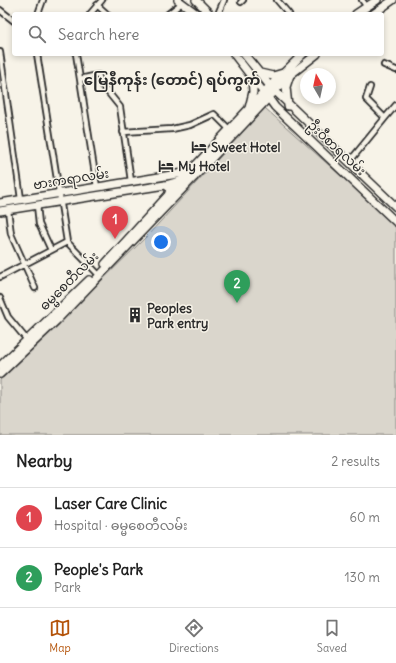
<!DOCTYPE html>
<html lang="en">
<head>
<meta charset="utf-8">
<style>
	body { margin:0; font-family:Delius,"Noto Sans Myanmar",sans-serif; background:#f6f6f6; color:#222 }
	.compass { position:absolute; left:300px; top:68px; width:36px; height:36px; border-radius:50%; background:#fff; box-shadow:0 2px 6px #0003; rotate:351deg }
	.you { position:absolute; left:161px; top:242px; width:14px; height:14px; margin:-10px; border:3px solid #fff; border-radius:50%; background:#1a73e8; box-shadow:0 0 0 6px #1a73e833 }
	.badge { display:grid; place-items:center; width:26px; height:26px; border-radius:50%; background:#b45309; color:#fff; font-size:13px; font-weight:700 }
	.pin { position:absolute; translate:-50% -33px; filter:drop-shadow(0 1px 2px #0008) }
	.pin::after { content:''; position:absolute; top:21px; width:14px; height:12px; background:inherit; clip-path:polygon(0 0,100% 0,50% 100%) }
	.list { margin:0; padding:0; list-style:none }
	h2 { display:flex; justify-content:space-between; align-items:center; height:52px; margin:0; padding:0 16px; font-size:17px }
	h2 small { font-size:13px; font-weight:400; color:#767676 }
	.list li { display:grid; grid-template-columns:26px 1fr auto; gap:12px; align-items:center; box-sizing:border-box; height:60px; padding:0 16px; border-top:1px solid #e0e0e0 }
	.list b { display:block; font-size:15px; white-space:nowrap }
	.list p { margin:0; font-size:13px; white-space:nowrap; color:#767676 }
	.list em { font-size:13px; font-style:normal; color:#767676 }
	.icon { flex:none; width:22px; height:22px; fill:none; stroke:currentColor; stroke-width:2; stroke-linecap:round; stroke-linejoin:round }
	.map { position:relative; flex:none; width:396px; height:435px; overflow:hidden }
	.search { position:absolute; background:#fff; box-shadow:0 2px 6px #0003; left:12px; right:12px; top:12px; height:44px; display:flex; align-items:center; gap:10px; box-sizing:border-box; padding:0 14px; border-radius:4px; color:#767676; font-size:15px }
	.sheet { height:172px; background:#fff }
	nav { display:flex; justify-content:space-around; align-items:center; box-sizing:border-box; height:56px; border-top:1px solid #e0e0e0; background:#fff; font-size:11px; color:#767676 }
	nav a { display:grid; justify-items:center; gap:2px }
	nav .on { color:#b45309 }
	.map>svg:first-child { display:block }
	.green { fill:#dad6cc; stroke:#82807c }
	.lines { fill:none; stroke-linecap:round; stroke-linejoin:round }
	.street-casing { stroke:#2b2b2b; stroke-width:8 }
	.secondary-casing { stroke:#2b2b2b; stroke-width:10 }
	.primary-casing { stroke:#2b2b2b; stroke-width:10 }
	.street { stroke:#f7f3e8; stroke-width:4.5 }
	.secondary { stroke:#f7f3e8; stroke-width:7 }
	.primary { stroke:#f7f3e8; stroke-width:7 }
	.labels { text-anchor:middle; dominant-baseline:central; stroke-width:3; stroke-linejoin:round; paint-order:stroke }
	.poi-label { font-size:13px; font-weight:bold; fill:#2b2b2b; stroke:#f7f3e8; text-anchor:start }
	.street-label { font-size:13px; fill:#2b2b2b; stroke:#f7f3e8 }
	.quarter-label { font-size:15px; font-weight:bold; fill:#2b2b2b; stroke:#f7f3e8 }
</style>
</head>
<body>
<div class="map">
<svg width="396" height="435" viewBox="0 0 396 435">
	<rect width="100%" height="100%" fill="#f7f3e8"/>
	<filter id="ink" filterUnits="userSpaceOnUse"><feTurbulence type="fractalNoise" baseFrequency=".025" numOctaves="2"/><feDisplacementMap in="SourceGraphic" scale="8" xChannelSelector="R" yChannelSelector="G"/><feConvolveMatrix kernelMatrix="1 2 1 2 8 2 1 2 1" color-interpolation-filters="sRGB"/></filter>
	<g filter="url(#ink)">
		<path class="green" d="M265,108L387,217L396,228V435H0V380L147,236Z"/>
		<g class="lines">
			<g class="street-casing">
				<path id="street" d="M277,0L289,14
					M362,0L367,7
					M241,2L243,0
					M97,5L107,14
					M0,10L14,21
					M38,14L43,0
					M90,14L102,0
					M168,14L182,3
					M218,14L224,0
					M0,52L21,199
					M37,54L67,242L100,276
					M76,54L97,187
					M384,65L396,70
					M80,79L98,75L103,86L120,107L131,181
					M385,118L396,105
					M123,132L172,129L190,125L214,114L230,130
					M350,161L385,118L366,99L370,87
					M37,205L39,224L51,250
					M8,210L11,234L35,288
					M0,277L67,242
					M0,298L8,317L27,340"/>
			</g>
			<g class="secondary-casing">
				<path id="secondary" d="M178,0L197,14
					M196,0L210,14
					M356,14L377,0
					M373,14L393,0
					M234,54L264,93
					M244,54L270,86L303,54
					M260,73L273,76L283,73
					M274,92L290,75L317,54
					M105,264L180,182
					M0,366L89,280
					M0,374L56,321L194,177"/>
			</g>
			<g class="primary-casing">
				<path id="primary" d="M267,96L275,107L396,222
					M288,106L286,87L290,75
					M249,108L253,92L252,76
					M182,180L270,86L396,207
					M165,185L170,188L169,193
					M0,203L190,172
					M0,211L165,185L194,177L274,92"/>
			</g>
			<use href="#street" class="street"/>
			<use href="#secondary" class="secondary"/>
			<use href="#primary" class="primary"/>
		</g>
	</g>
	<defs>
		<g id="hotel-bare" transform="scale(1.2)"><path d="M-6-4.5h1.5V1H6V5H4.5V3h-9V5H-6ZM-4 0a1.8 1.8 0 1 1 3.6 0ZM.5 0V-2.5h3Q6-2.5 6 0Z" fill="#2b2b2b" stroke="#f7f3e8" stroke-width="2.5" paint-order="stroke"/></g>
		<g id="building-bare" transform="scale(1.2)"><path d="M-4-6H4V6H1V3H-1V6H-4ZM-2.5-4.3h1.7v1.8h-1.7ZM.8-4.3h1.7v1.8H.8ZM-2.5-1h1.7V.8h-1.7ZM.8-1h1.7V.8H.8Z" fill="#2b2b2b" stroke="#f7f3e8" stroke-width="2.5" paint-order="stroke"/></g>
	</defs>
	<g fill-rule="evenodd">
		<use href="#hotel-bare" x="199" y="147"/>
		<use href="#hotel-bare" x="166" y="166"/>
		<use href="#building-bare" x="135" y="315"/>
	</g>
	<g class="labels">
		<g class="poi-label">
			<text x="211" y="147">Sweet Hotel</text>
			<text x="178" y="166">My Hotel</text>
			<text x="147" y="308">Peoples<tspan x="147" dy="15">Park entry</tspan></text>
		</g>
		<g class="street-label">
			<text transform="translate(337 148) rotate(43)">ဦးဝီစာရလမ်း</text>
			<text transform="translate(71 179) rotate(-9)">ဗားကရာလမ်း</text>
			<text transform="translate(69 281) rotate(-45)">ဓမ္မစေတီလမ်း</text>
		</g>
		<g class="quarter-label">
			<text x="172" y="79">မြေနီကုန်း (တောင်) ရပ်ကွက်</text>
		</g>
	</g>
</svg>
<svg class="compass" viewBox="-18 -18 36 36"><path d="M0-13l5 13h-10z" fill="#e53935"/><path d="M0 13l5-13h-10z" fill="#767676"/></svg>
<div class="you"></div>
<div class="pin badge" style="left:115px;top:239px;background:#e0444e">1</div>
<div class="pin badge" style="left:237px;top:303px;background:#2e9e5b">2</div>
<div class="search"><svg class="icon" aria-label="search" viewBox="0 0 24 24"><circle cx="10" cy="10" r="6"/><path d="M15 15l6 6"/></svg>Search here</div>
</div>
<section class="sheet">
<h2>Nearby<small>2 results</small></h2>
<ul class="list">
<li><span class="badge" style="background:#e0444e">1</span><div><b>Laser Care Clinic</b><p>Hospital · ဓမ္မစေတီလမ်း</p></div><em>60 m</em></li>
<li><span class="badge" style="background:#2e9e5b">2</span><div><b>People's Park</b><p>Park</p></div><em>130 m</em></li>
</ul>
</section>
<nav>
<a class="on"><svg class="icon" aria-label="map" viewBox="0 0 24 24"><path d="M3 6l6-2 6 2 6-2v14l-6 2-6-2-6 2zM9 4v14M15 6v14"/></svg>Map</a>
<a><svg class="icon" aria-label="directions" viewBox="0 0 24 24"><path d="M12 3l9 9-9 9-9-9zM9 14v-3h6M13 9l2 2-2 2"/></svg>Directions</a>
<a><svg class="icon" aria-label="saved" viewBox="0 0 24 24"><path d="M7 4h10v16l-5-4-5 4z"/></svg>Saved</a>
</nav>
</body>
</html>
